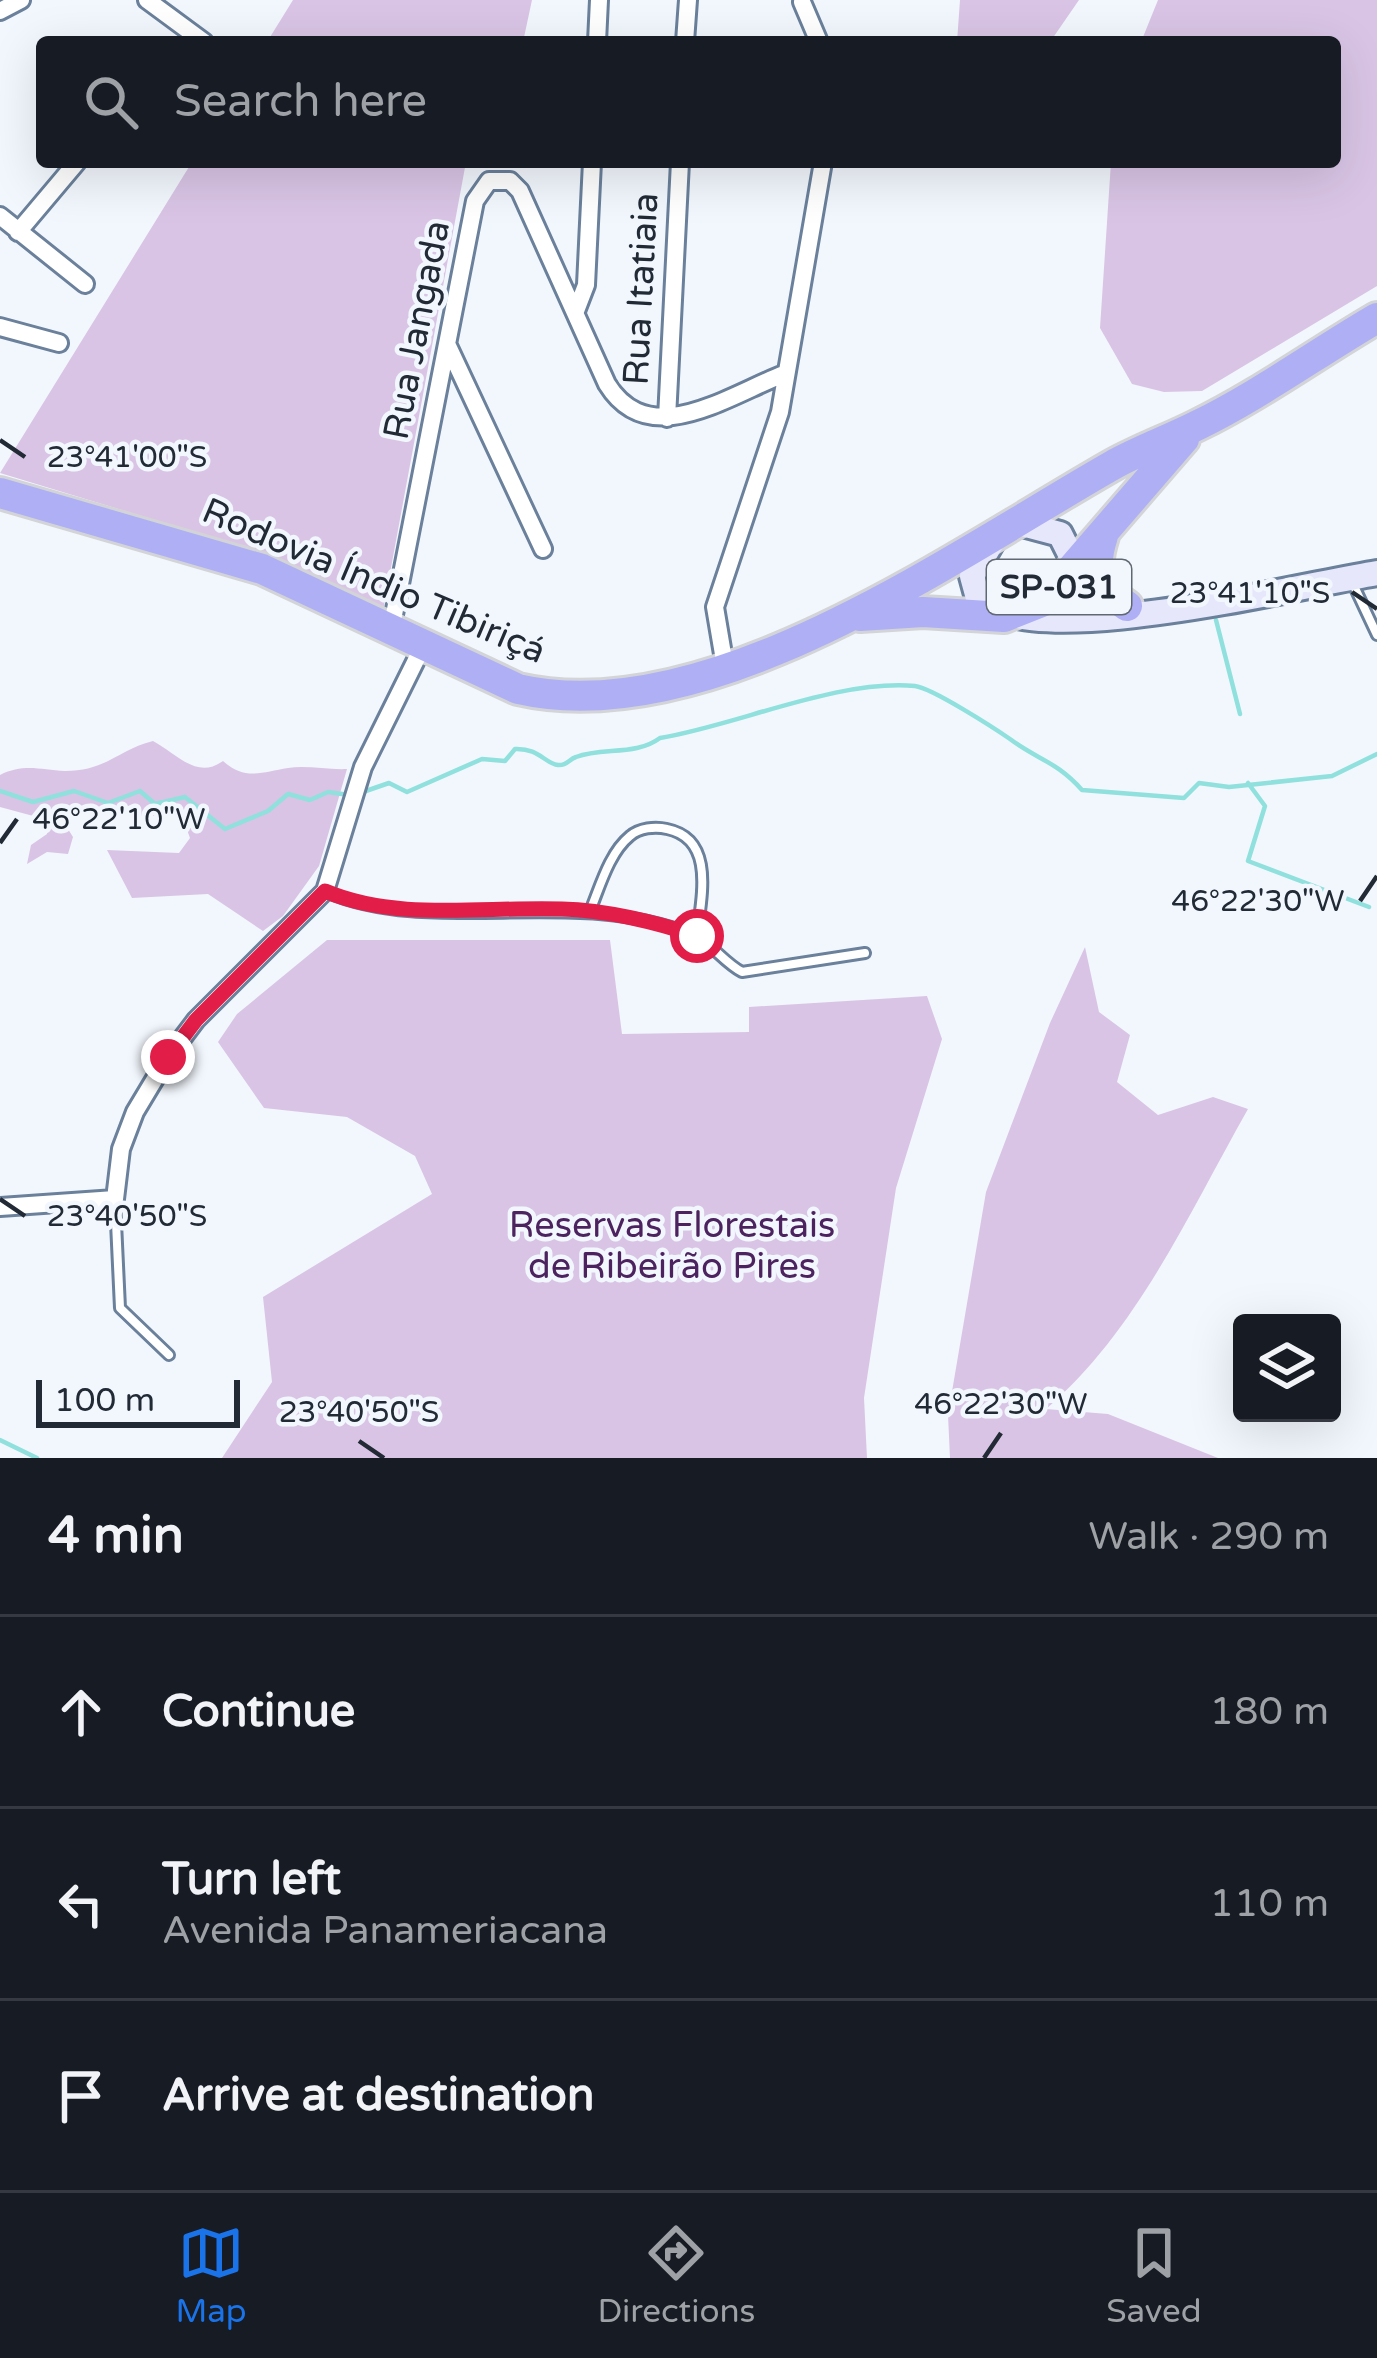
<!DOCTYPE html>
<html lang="en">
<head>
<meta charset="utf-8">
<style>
	body { margin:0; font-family:"Varela Round",sans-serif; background:#20242c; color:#f1f3f6 }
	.controls { position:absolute; right:36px; bottom:36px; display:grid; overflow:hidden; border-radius:12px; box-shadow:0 12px 48px #0002 }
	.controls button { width:108px; height:108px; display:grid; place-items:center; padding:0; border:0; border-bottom:3px solid #363941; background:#171b24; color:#f1f3f6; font:60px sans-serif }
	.scale { position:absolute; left:36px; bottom:30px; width:204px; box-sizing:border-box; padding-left:12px; border:6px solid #212a35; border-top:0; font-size:33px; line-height:42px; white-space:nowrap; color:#212a35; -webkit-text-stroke:9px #f2f7fd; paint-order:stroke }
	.stop { position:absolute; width:36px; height:36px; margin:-27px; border:9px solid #e11d48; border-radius:50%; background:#fff }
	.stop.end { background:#e11d48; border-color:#fff; box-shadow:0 3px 12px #0008 }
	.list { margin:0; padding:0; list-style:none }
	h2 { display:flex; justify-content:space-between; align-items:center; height:156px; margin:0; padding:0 48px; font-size:51px }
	h2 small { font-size:39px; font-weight:400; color:#9ea1a6 }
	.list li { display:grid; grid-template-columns:78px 1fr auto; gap:36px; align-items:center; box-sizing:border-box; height:192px; padding:0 48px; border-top:3px solid #363941 }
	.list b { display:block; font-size:45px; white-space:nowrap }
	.list p { margin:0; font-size:39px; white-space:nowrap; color:#9ea1a6 }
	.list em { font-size:39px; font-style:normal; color:#9ea1a6 }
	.icon { flex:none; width:66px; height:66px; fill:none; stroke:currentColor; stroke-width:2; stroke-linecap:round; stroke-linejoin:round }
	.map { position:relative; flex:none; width:1377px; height:1458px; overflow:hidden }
	.search { position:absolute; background:#171b24; box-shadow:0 12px 48px #0002; left:36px; right:36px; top:36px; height:132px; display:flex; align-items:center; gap:30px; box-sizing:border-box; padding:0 42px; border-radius:12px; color:#9ea1a6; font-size:45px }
	.sheet { height:732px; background:#171b24 }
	nav { display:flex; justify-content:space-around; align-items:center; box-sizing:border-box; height:168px; border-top:3px solid #363941; background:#171b24; font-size:33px; color:#9ea1a6 }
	nav a { display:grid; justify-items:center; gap:6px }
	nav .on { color:#1a73e8 }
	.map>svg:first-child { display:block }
	.green { fill:#d9c4e5 }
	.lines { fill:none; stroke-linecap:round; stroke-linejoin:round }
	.stream { stroke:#90e0dd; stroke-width:4.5 }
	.lane-casing { stroke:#6a809b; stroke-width:14 }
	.street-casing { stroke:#6a809b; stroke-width:22 }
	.secondary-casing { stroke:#6a809b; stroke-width:30 }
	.highway-casing { stroke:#d3d4d7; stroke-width:36 }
	.lane { stroke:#fff; stroke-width:8 }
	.street { stroke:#fff; stroke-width:16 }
	.secondary { stroke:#e7e7fc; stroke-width:24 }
	.highway { stroke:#afaff6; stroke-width:30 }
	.route { stroke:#e11d48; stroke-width:15 }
	.ticks { fill:none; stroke:#212a35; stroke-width:4.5 }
	.labels { text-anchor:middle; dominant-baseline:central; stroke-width:9; stroke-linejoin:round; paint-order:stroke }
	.shield { fill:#f2f7fd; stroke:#606871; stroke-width:3 }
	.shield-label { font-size:33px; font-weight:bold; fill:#212a35 }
	.street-label { font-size:36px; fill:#212a35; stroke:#f2f7fd }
	.park-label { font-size:36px; fill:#4c235f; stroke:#f2f7fd }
	.ticks-label { font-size:30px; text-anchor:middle; fill:#212a35; stroke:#f2f7fd; stroke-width:9; stroke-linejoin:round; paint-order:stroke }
</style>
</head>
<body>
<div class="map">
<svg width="1377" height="1458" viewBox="0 0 1377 1458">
	<rect width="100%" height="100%" fill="#f2f7fd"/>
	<path class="green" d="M293,0H532L523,42H267Z
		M960,0H1079L1050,42H957Z
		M1158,0H1377V286L1202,391L1164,392L1132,384L1100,328L1111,162H1335V42H1141Z
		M192,162H466L383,611L217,539L0,473Z
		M153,741C177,754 197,780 223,761C245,781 262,772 288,768C306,765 328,770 347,769L319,866L283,916L263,931L208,894L132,898L107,850L179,853L190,838L182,816H119L73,807L61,818L73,837L68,854L47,852L27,864L31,845L47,834L48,820L0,807V775C24,763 41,770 65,771C107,771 119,749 153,741Z
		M327,940H610L622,1034L749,1032V1007L927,996L942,1039L896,1188L864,1398L867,1458H222L272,1382L263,1297L432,1194L415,1156L347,1117L264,1108L218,1042L237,1014Z
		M1085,947L1099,1012L1130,1035L1117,1082L1158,1115L1213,1097L1248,1109C1189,1213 1137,1331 1046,1409L1108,1414L1218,1458H950L948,1415L986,1192L1050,1023Z"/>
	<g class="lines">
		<path class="stream" d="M1216,620L1240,714
			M1248,783L1265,806L1248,861L1369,907
			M0,791L33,802L74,791L108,803L140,791L155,804L185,797L225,829L268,811L288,794L310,800L328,792L349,795
			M360,793L389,783L407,792L482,759L505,761L515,749C539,748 544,763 558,765C567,766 569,759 576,757C603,747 636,756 660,738C738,725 837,679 915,686C932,688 994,728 1010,739C1038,760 1056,761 1082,790L1184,798L1199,783L1229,787L1332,776L1377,754
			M0,1440L37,1458"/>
		<g class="lane-casing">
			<path id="lane" d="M1353,584L1377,635
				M326,892C433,938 573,887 691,934C711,942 723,962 742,972L865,953
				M590,911C600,887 609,853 630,836C639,828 655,826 667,829C716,839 701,898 697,935
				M115,1201L120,1308L169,1355"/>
		</g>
		<g class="street-casing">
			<path id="street" d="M147,0L204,42
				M802,2L819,42
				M0,11L21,0
				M597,42L599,0
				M685,42L688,0
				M0,216L85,284
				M18,232L77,162
				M576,311L586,285L592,162
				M0,327L59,343
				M448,346L543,549
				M667,418L680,162
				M391,630L475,201L489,181H510L520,191L607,384C649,452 727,396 784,374
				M725,666L715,607L780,412L823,162
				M0,1207L115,1199L121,1149L135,1112L168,1057L196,1020L325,891L363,767L423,646"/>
		</g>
		<g class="secondary-casing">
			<path id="secondary" d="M1015,522L1060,534L1089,592L1118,604
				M995,537L972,576L978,598C1028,654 1300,585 1377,573"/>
		</g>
		<g class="highway-casing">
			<path id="highway" d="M0,493L262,569L518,689C708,733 953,556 1113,465C1140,450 1168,440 1196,426C1258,396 1317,353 1377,318
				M1103,536C1092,570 1097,586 1127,606
				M860,616L923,612L1004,617L1044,601L1184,439"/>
		</g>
		<use href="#lane" class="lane"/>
		<use href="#street" class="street"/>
		<use href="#secondary" class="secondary"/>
		<use href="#highway" class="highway"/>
	</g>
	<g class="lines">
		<path class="route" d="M168,1057L196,1020L325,891C398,922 483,906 562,909C605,910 656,922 697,936"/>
	</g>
	<path class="ticks" d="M0,440L25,457M1352,592L1377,609M0,843L17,819M1360,901L1377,876M0,1199L25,1216M359,1441L384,1458M984,1458L1001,1433"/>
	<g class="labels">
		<rect class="shield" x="987" y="560" width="144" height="54" rx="9"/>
		<g class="shield-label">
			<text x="1059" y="587">SP-031</text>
		</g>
		<g class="street-label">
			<text transform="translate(641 289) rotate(-87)">Rua Itatiaia</text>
			<text transform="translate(417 330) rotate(-79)">Rua Jangada</text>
			<text transform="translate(374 581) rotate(23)">Rodovia Índio Tibiriçá</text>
		</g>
		<g class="park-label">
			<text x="672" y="1225">Reservas Florestais<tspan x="672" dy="41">de Ribeirão Pires</tspan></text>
		</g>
	</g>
	<g class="ticks-label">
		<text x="127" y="467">23°41'00"S</text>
		<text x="1250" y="603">23°41'10"S</text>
		<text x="119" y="829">46°22'10"W</text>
		<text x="1258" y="911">46°22'30"W</text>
		<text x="127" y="1226">23°40'50"S</text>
		<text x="1001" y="1414">46°22'30"W</text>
		<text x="359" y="1422">23°40'50"S</text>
	</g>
</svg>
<div class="controls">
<button><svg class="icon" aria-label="layers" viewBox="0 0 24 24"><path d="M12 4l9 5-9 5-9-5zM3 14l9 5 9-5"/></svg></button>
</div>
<div class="scale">100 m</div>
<div class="stop" style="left:697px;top:936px"></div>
<div class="stop end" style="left:168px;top:1057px"></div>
<div class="search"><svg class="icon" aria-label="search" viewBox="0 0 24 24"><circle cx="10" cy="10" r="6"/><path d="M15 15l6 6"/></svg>Search here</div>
</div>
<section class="sheet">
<h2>4 min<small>Walk · 290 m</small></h2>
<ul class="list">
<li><svg class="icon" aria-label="ahead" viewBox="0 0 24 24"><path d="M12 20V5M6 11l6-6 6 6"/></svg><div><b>Continue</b></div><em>180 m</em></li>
<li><svg class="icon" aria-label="left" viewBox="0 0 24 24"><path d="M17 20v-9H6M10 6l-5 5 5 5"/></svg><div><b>Turn left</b><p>Avenida Panameriacana</p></div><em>110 m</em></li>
<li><svg class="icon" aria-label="arrive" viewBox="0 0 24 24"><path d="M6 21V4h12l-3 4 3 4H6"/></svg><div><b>Arrive at destination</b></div></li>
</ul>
</section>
<nav>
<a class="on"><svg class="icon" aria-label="map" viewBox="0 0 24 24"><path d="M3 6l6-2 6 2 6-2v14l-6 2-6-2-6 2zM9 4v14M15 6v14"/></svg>Map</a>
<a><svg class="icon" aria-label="directions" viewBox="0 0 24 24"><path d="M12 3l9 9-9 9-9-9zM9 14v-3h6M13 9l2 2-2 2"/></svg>Directions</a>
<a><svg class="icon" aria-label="saved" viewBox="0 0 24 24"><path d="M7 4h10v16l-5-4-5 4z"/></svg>Saved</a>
</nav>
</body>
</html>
